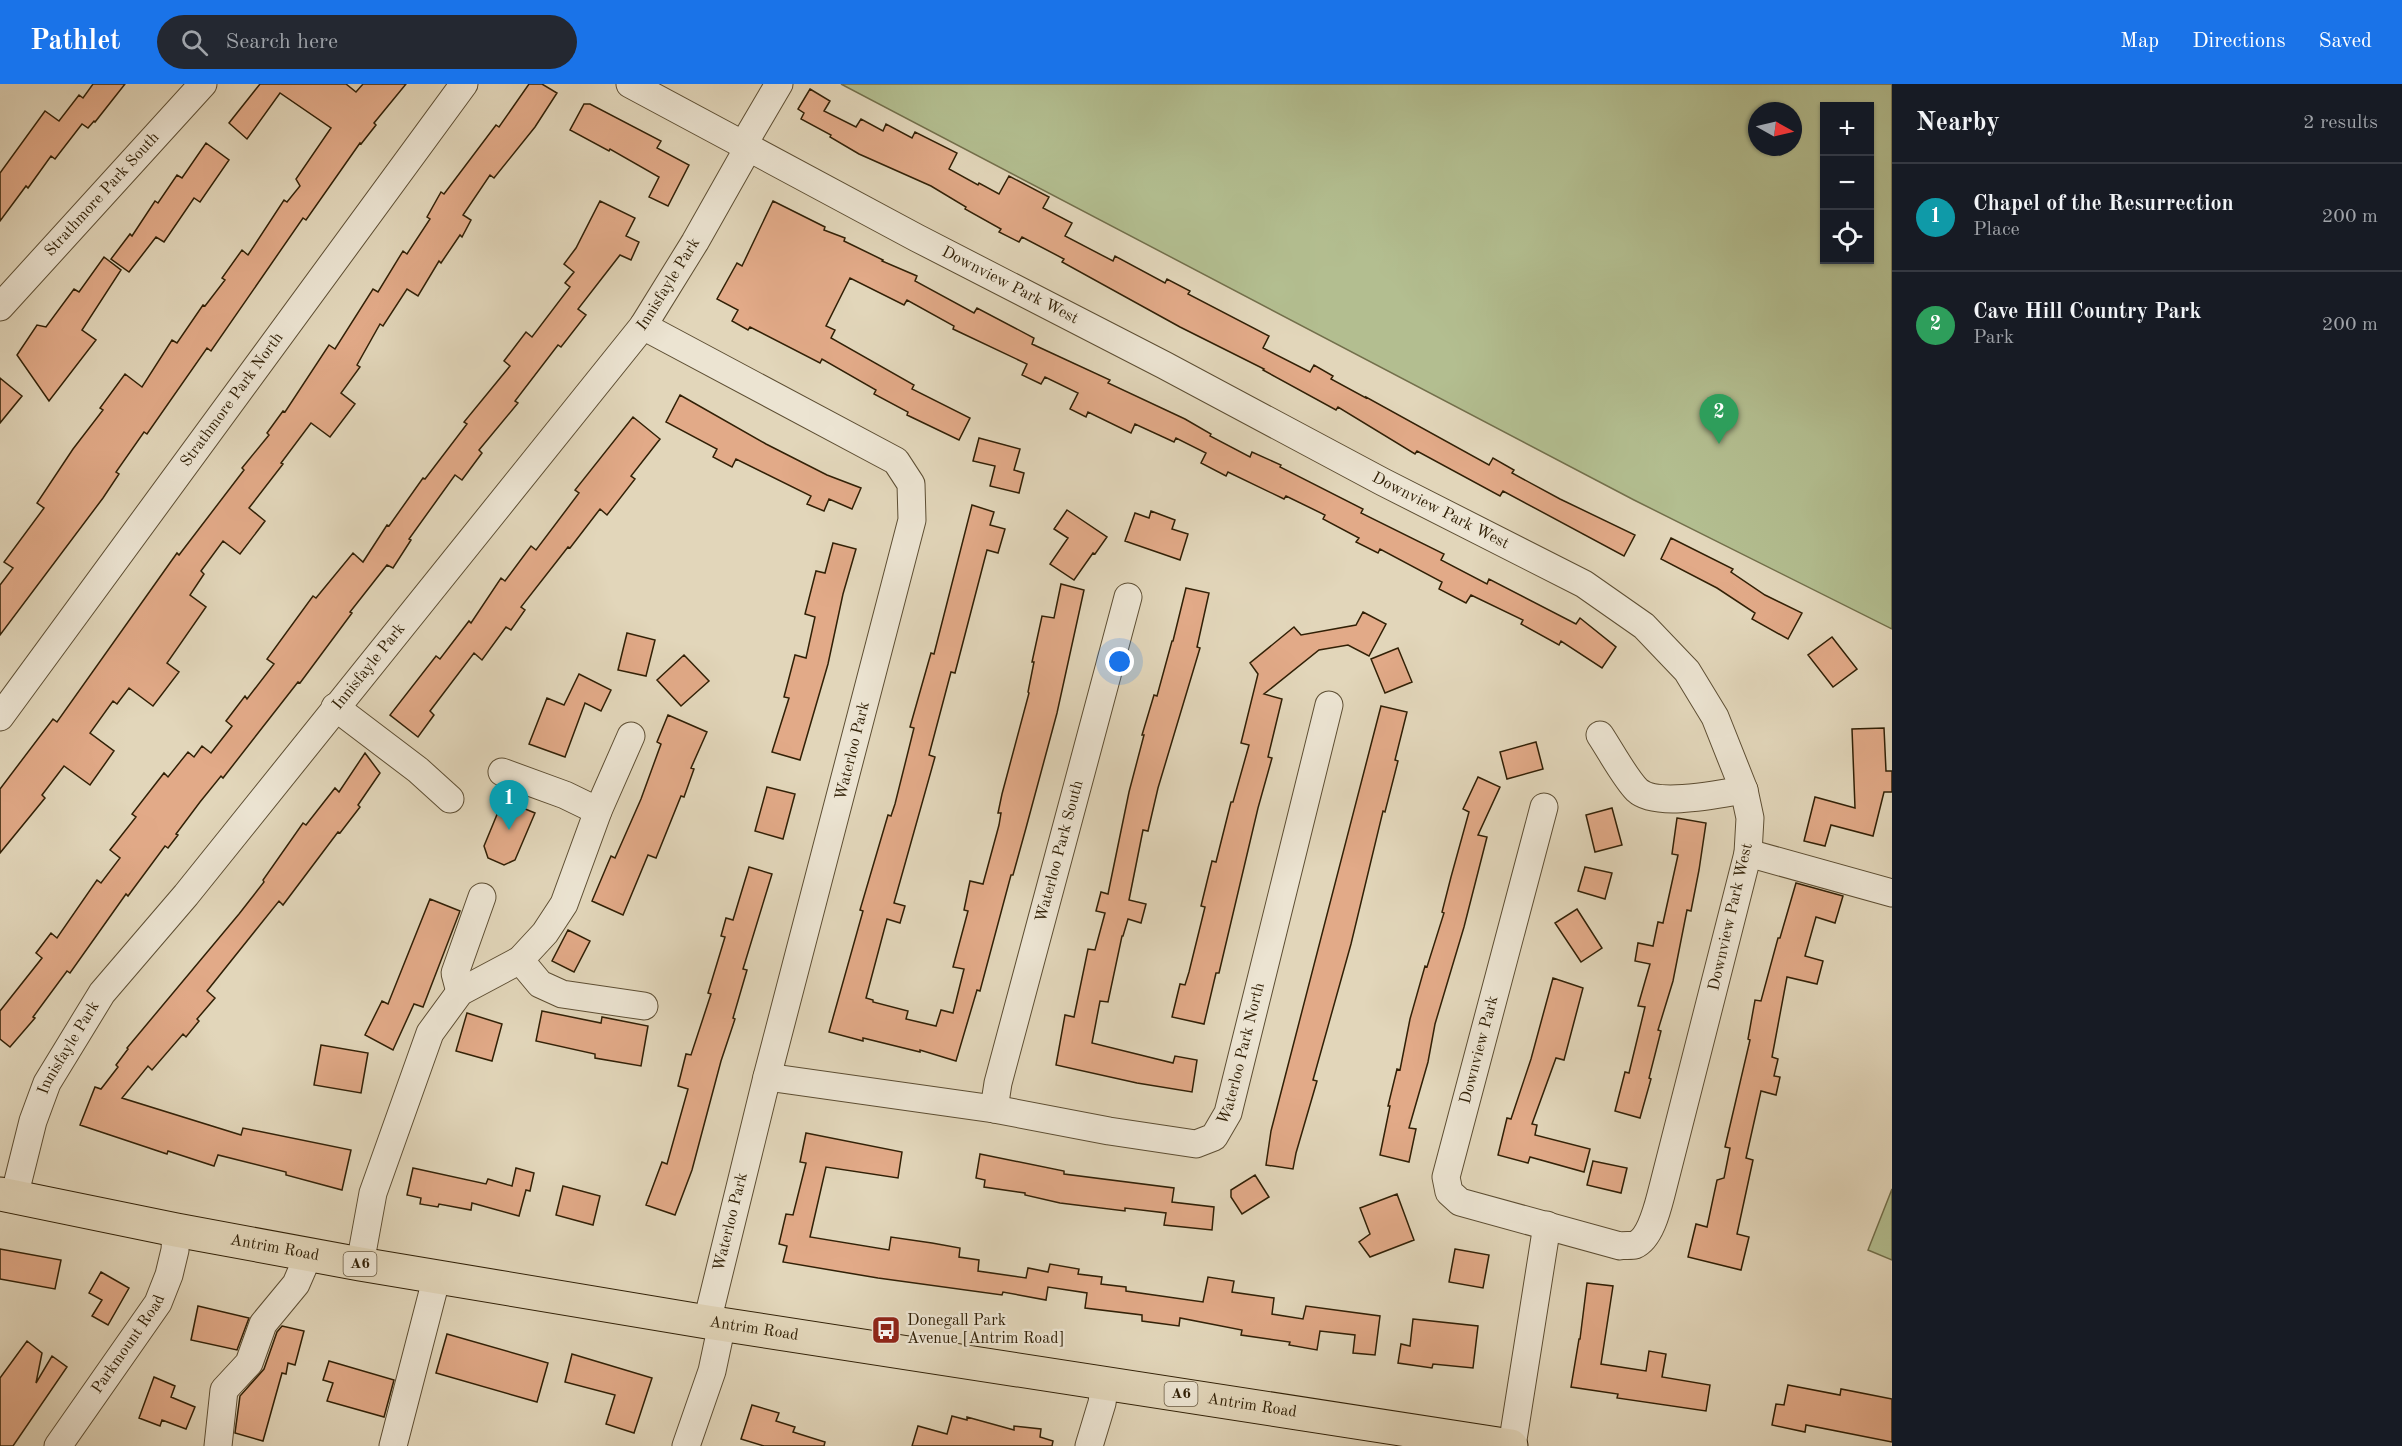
<!DOCTYPE html>
<html lang="en">
<head>
<meta charset="utf-8">
<style>
	body { margin:0; font-family:"Old Standard TT",serif; background:#242831; color:#f1f3f6 }
	.controls { position:absolute; right:18px; top:18px; display:grid; overflow:hidden; border-radius:0px; box-shadow:0 2px 4px #0004 }
	.controls button { width:54px; height:54px; display:grid; place-items:center; padding:0; border:0; border-bottom:2px solid #363941; background:#171b24; color:#f1f3f6; font:30px sans-serif }
	.compass { position:absolute; left:1748px; top:18px; width:54px; height:54px; border-radius:50%; background:#171b24; box-shadow:0 2px 4px #0004; rotate:98deg }
	.you { position:absolute; left:1120px; top:578px; width:21px; height:21px; margin:-15px; border:4px solid #fff; border-radius:50%; background:#1a73e8; box-shadow:0 0 0 9px #1a73e833 }
	.badge { display:grid; place-items:center; width:39px; height:39px; border-radius:50%; background:#1a73e8; color:#fff; font-size:20px; font-weight:700 }
	.pin { position:absolute; translate:-50% -50px; filter:drop-shadow(0 2px 3px #0008) }
	.pin::after { content:''; position:absolute; top:32px; width:21px; height:18px; background:inherit; clip-path:polygon(0 0,100% 0,50% 100%) }
	.list { margin:0; padding:0; list-style:none }
	h2 { display:flex; justify-content:space-between; align-items:center; height:78px; margin:0; padding:0 24px; font-size:26px }
	h2 small { font-size:20px; font-weight:400; color:#9ea1a6 }
	.list li { display:grid; grid-template-columns:39px 1fr auto; gap:18px; align-items:center; box-sizing:border-box; height:108px; padding:0 24px; border-top:2px solid #363941 }
	.list b { display:block; font-size:22px; white-space:nowrap }
	.list p { margin:0; font-size:20px; white-space:nowrap; color:#9ea1a6 }
	.list em { font-size:20px; font-style:normal; color:#9ea1a6 }
	.icon { flex:none; width:33px; height:33px; fill:none; stroke:currentColor; stroke-width:2; stroke-linecap:round; stroke-linejoin:round }
	.map { position:relative; flex:none; width:1892px; height:1362px; overflow:hidden }
	header { display:flex; align-items:center; gap:36px; box-sizing:border-box; height:84px; padding:0 30px; background:#1a73e8; color:#fff }
	header strong { font-size:28px }
	nav { display:flex; gap:33px; margin-inline-start:auto; font-size:21px }
	.search { width:420px; height:54px; background:#242831; display:flex; align-items:center; gap:15px; box-sizing:border-box; padding:0 21px; border-radius:33px; color:#9ea1a6; font-size:22px }
	main { display:flex }
	aside { flex:1; background:#171b24 }
	.map>svg:first-child { display:block }
	.green { fill:#b3be90; stroke:#726f4b; stroke-width:1.5; fill-rule:evenodd }
	.building { fill:#e2aa88; stroke:#312006; stroke-width:1.5 }
	.lines { fill:none; stroke-linecap:round; stroke-linejoin:round }
	.minor-casing { stroke:#5d4e33; stroke-width:29 }
	.major-casing { stroke:#312006; stroke-width:35 }
	.minor { stroke:#ece4d2; stroke-width:27 }
	.major { stroke:#e2d6ba; stroke-width:33 }
	.labels { text-anchor:middle; dominant-baseline:central; stroke-width:4.5; stroke-linejoin:round; paint-order:stroke }
	.shield { fill:#ece4d2; stroke:#695b43; stroke-width:1.5 }
	.shield-label { font-size:15px; font-weight:bold; fill:#312006 }
	.street-label { font-size:16px; fill:#312006; stroke:#ece4d2 }
	.poi-label { font-size:16px; fill:#312006; stroke:#ece4d2; text-anchor:start }
</style>
</head>
<body>
<header>
<strong>Pathlet</strong>
<div class="search"><svg class="icon" aria-label="search" viewBox="0 0 24 24"><circle cx="10" cy="10" r="6"/><path d="M15 15l6 6"/></svg>Search here</div>
<nav><a>Map</a><a>Directions</a><a>Saved</a></nav>
</header>
<main>
<div class="map">
<svg width="1892" height="1362" viewBox="0 0 1892 1362">
	<rect width="100%" height="100%" fill="#e2d6ba"/>
	<filter id="stains"><feTurbulence type="fractalNoise" baseFrequency=".00333" numOctaves="4"/><feColorMatrix values="0 0 0 0 .2 0 0 0 0 .09 0 0 0 0 .02 0 0 0 .5 -.17"/></filter>
	<radialGradient id="worn" r=".72"><stop offset=".6" stop-color="#630" stop-opacity="0"/><stop offset="1" stop-color="#630" stop-opacity=".3"/></radialGradient>
	<path class="green" d="M841,0H1892V545L1634,416ZM1870,22V176H1824V22ZM1757,27H1793V63H1757Z
		M1892,1105V1176L1868,1166Z"/>
	<path class="building" d="M93,0H125L95,38L94,37L88,44L82,40L55,75L51,72L28,104L26,102L0,137V89L45,27L59,37L79,11L83,14Z
		M260,0H346L356,8L363,0H406L374,39L376,41L361,60L360,59L306,136L303,134L211,267L207,264L147,350L144,348L116,388L119,390L103,414L0,551V501L13,484L4,478L44,424L37,419L73,365L103,326L100,324L125,290L142,303L172,256L177,259L203,221L205,222L225,196L222,194L242,166L248,171L284,116L287,118L300,102L296,95L331,44L280,9L247,55L229,39Z
		M529,0H542L557,9L535,43L494,94L490,91L463,131L471,136L462,153L460,151L441,179L439,177L418,212L407,205L383,242L380,240L357,281L360,283L341,309L355,320L330,353L311,339L281,379L283,380L249,424L265,437L240,470L223,457L201,487L204,490L190,511L206,523L167,579L179,588L153,622L129,604L117,620L113,617L90,649L114,667L90,701L64,682L42,711L45,714L0,769V705L53,635L57,638L177,469L179,471L244,386L242,384L269,351L267,349L283,327L285,328L329,261L335,265L373,205L378,208L403,167L407,170L430,135L427,133L441,108L444,110L496,41L499,43Z
		M810,5L830,17L824,27L856,43L861,35L883,47L886,40L912,54L915,48L957,69L949,85L978,101L979,99L999,110L1009,92L1049,113L1043,124L1072,139L1065,152L1113,177L1115,172L1165,199L1167,195L1190,207L1188,210L1269,252L1263,264L1310,288L1314,281L1333,292L1331,295L1366,314V313L1489,381L1493,374L1514,386L1512,389L1560,415L1635,451L1624,472L1503,407L1500,412L1417,367L1415,370L1338,323L1336,326L1263,286L1264,285L1180,243L1062,178L1064,175L1022,153L1019,158L999,148L1001,145L965,125L966,123L931,102L859,70L830,53L831,51L801,35L804,29L798,25Z
		M584,20H590L661,57L657,64L689,81L668,122L649,113L659,93L610,65L609,67L570,46Z
		M206,59L229,76L200,118L194,114L164,158L156,153L129,188L111,175L130,150L132,152L155,117L158,119L177,91L182,94Z
		M600,117L635,134L626,152L639,158L631,176L620,171L578,225L586,231L561,263L558,261L515,317L518,319L479,366L482,369L462,396L455,391L409,455L411,456L393,484L387,481L350,528L352,529L300,599L298,598L223,694L221,692L200,718L176,750L178,751L168,764L165,762L128,812L126,810L70,889L67,887L33,933L35,934L10,963L0,955V927L42,874L36,869L51,849L57,854L97,796L101,799L120,774L110,766L136,733L132,730L164,689L168,693L188,668L194,673L202,662L211,669L232,642L226,637L245,612L247,615L274,580L267,575L313,512L316,514L353,469L363,478L387,441L389,442L423,394L425,395L467,340L464,338L510,282L504,277L526,248L532,253L570,203L565,199L574,188L564,180L576,164Z
		M773,117L825,143L824,146L845,154L844,157L883,176L882,177L917,192L915,197L974,229L977,224L1034,254L1032,260L1110,296L1108,299L1185,335L1211,350L1210,352L1250,373L1252,368L1281,381L1280,383L1363,425L1361,429L1444,470L1441,476L1487,500L1489,495L1576,540L1580,534L1616,563L1602,584L1561,557L1559,561L1521,540L1523,536L1471,511L1466,519L1439,505L1442,498L1380,465L1378,469L1356,458L1359,454L1323,435L1325,431L1286,412L1284,415L1228,388L1226,392L1201,379L1206,369L1176,354L1174,358L1135,340L1131,349L1088,328L1086,333L1070,325L1078,309L1045,293L1041,300L1022,291L1027,280L953,245L954,242L907,216L904,221L850,194L826,242L835,246L831,254L914,301L912,305L970,334L959,356L907,331L908,328L874,310L876,306L822,275L820,279L750,243L748,246L732,237L738,226L717,215L737,179L742,182Z
		M104,173L121,186L82,246L96,256L49,317L17,271L37,241L46,243L74,205L79,208Z
		M0,294L22,312L0,339Z
		M680,311L766,360L827,391L861,404L852,425L829,415L824,427L807,420L811,412L736,375L732,383L713,373L717,365L666,338Z
		M633,333L660,355L631,392L635,395L607,431L600,425L570,464L568,463L521,523L525,526L511,546L506,543L482,576L474,569L430,627L434,631L418,653L390,631L436,572L440,575L469,537L471,539L501,494L505,497L531,462L536,466L579,409L575,406Z
		M979,354L1020,365L1014,386L1024,389L1019,409L990,402L995,382L973,377Z
		M972,421L994,428L990,441L1005,445L998,469L987,466L955,589L951,588L942,622L929,671L935,673L894,819L905,822L900,839L887,835L866,914L873,916V918L908,927L906,935L936,942L941,926L953,929L964,885L953,883L968,827L964,826L970,797L983,800L999,741L1001,729H998L1002,710L1029,609L1028,608L1034,578H1032L1042,532L1054,534L1061,500L1084,506L1057,629L1026,744L1013,791H1011L980,907L977,906L956,977L920,966V968L863,954V957L829,948L863,827L860,826L888,731L891,732L895,720L914,644L910,643L931,569L934,570Z
		M1067,426L1107,453L1095,470L1093,469L1074,496L1050,480L1068,454L1054,445Z
		M1151,427L1175,436L1172,445L1188,450L1180,476L1125,457L1135,429L1149,434Z
		M1671,454L1733,485L1731,488L1765,511L1802,529L1788,555L1752,535L1755,529L1717,504L1661,475Z
		M833,459L856,465L843,510L828,580L800,676L772,668L789,614L784,613L795,571L806,574L815,533L805,530L816,487L825,489Z
		M1186,504L1209,509L1197,563L1200,564L1158,704L1148,747L1143,746L1129,816L1146,820L1141,839L1128,835L1123,852H1122L1108,918L1100,917L1092,959L1173,979L1175,972L1197,976L1192,1008L1137,999L1056,981L1065,931L1074,933L1088,865L1095,866L1105,829L1096,827L1101,808L1108,810L1129,708L1144,651H1142L1154,611L1157,612L1172,557H1173Z
		M1363,528L1386,540L1369,572L1348,561L1319,566L1264,610L1282,615L1268,673L1272,674L1258,724L1219,889H1216L1204,940L1172,933L1180,900L1185,901L1189,888L1205,823L1201,822L1212,777L1216,778L1231,718H1233L1249,661L1241,659L1258,590L1250,579L1294,543L1301,551L1356,541Z
		M627,549L655,556L646,592L618,586Z
		M1832,553L1857,585L1833,603L1808,571Z
		M1398,564L1412,598L1385,609L1371,575Z
		M684,571L709,597L681,622L657,596Z
		M579,590L611,606L601,627L585,619L565,673L529,660L547,614L564,621Z
		M1381,622L1407,628L1395,676L1398,677L1385,728L1383,727L1351,860L1313,996L1317,997L1296,1069L1293,1085L1266,1081L1271,1047Z
		M668,631L707,648L691,684L694,685L684,713L681,712L656,774L648,771L623,831L592,817L611,772L615,774L641,715L661,660L657,658Z
		M1884,644L1886,687H1892V708H1884L1873,752L1831,741L1825,762L1804,757L1815,713L1855,724L1852,645Z
		M1536,658L1543,685L1507,695L1500,668Z
		M365,669L380,689L358,721L360,723L340,749L338,748L283,821L279,817L207,907L215,914L197,935L199,937L186,953L183,950L152,986L148,982L122,1014L241,1051L243,1044L351,1066L342,1106L286,1091V1088L218,1071L214,1082L168,1067L167,1070L80,1041L95,1003L101,1005L118,983L116,981L128,965L127,964L239,830L264,798L263,796L303,739L306,741L335,704L339,708Z
		M1478,693L1500,703L1478,751L1487,753L1464,843L1435,940L1428,978L1409,1044L1416,1045L1409,1078L1380,1071L1390,1022H1388L1397,985L1400,986L1410,935L1425,882L1427,883L1444,829L1442,828L1451,793L1469,728L1463,725Z
		M767,703L795,710L783,755L755,747Z
		M503,716L535,729L515,776L504,781L488,774L484,762Z
		M1612,724L1622,761L1595,768L1586,731Z
		M1677,734L1706,739L1699,786L1691,827L1687,826L1673,897L1658,946L1661,947L1649,994L1651,995L1640,1034L1615,1027L1625,988L1629,989L1645,923L1638,922L1650,880L1635,877L1638,859L1653,862L1658,838L1663,839L1678,771L1672,770Z
		M749,783L772,790L743,885L747,886L733,934L735,935L721,977L692,1086L675,1131L646,1121L662,1078L667,1080L688,1005L678,1002L686,970L691,971L711,910L708,909L725,853L721,852L726,834L733,836Z
		M1585,783L1612,789L1605,815L1578,807Z
		M1796,799L1843,812L1835,839L1816,833L1805,872L1823,877L1817,900L1787,893L1772,973L1778,975L1774,992L1780,993L1776,1011L1761,1007L1746,1074L1753,1076L1737,1150L1749,1153L1741,1186L1688,1173L1696,1140L1707,1143L1717,1096L1724,1094L1730,1064L1725,1063L1750,956L1748,955L1755,916L1761,917L1778,854H1780Z
		M430,815L460,827L423,923L414,920L393,966L365,951L382,917L388,920Z
		M1577,825L1602,864L1581,878L1555,839Z
		M568,846L590,857L574,888L552,877Z
		M1553,894L1583,904L1564,976L1556,974L1532,1040L1537,1041L1535,1051L1590,1065L1584,1088L1530,1073L1528,1079L1498,1071L1507,1034L1511,1035L1531,975Z
		M542,927L601,939L602,933L648,942L641,982L595,974V970L536,957Z
		M467,929L502,940L492,977L456,967Z
		M321,961L368,969L361,1009L314,1001Z
		M806,1049L902,1068L898,1094L826,1083L810,1153L889,1166L891,1153L932,1159L960,1164L959,1173L979,1176L978,1187L1026,1194L1028,1184L1048,1188L1050,1180L1079,1185L1078,1190L1102,1193L1101,1200L1126,1203V1207L1203,1218L1208,1193L1234,1197L1232,1208L1274,1214L1272,1230L1303,1235L1306,1222L1380,1232L1375,1271L1353,1269L1355,1251L1320,1247L1317,1266L1289,1261L1290,1258L1241,1251L1242,1246L1180,1234L1179,1242L1142,1237V1231L1085,1224L1087,1209L1048,1203L1046,1216L1003,1208L1002,1211L878,1194L783,1178L787,1162L779,1160L786,1130L793,1131L806,1079L800,1078Z
		M980,1070L1064,1087V1090L1174,1104L1172,1118L1214,1123L1212,1146L1164,1141L1166,1129L1125,1124V1127L1060,1119L1025,1111V1109L984,1103L985,1096L976,1094Z
		M1593,1077L1627,1084L1621,1109L1587,1101Z
		M413,1084L486,1100L488,1095L512,1102L516,1084L534,1089L530,1107L526,1106L519,1132L472,1119L471,1126L439,1120L438,1123L420,1120L421,1114L407,1111Z
		M1255,1091L1269,1113L1242,1130L1231,1113V1106Z
		M563,1102L600,1112L593,1141L556,1131Z
		M1397,1110L1414,1156L1370,1173L1359,1158L1370,1150L1360,1124Z
		M0,1165L61,1176L55,1205L0,1195Z
		M1455,1165L1489,1171L1483,1204L1449,1198Z
		M101,1188L129,1204L108,1241L92,1232L102,1216L89,1209Z
		M1587,1199L1613,1202L1601,1280L1646,1287L1649,1267L1666,1270L1662,1293L1710,1301L1706,1327L1617,1314L1618,1310L1571,1303L1579,1255H1580Z
		M198,1222L249,1234L237,1266L191,1256Z
		M1413,1235L1478,1242L1473,1284L1433,1280L1432,1284L1398,1279L1401,1260L1410,1262Z
		M282,1242L304,1247L295,1281L288,1279L286,1290L282,1289L263,1357L235,1349L240,1312L264,1285L277,1248Z
		M447,1250L548,1279L537,1318L436,1289Z
		M27,1257L42,1269L36,1299L52,1272L67,1283L13,1362H0V1294Z
		M572,1270L652,1294L634,1349L606,1340L615,1311L565,1298Z
		M329,1277L394,1296L384,1333L327,1317L333,1299L323,1296Z
		M154,1293L175,1302L171,1313L195,1323L186,1345L162,1336L160,1342L139,1334Z
		M1788,1301L1840,1311L1841,1305L1892,1315V1358L1806,1341L1805,1348L1772,1341L1776,1320L1784,1321Z
		M752,1321L779,1329L776,1337L795,1343L793,1348L825,1358L824,1362H764L741,1355Z
		M952,1332L967,1336V1333L1014,1346V1342L1041,1345L1040,1353L1053,1357L1052,1362H912L918,1342L947,1350Z"/>
	<g class="lines">
		<g class="minor-casing">
			<g id="minor">
				<path id="s1" d="M630,0L917,154L1164,281L1383,398L1584,500L1644,542L1687,587L1715,633L1744,706L1750,734L1748,769L1662,1107C1658,1122 1651,1154 1635,1161C1631,1162 1624,1161 1620,1162L1460,1118L1449,1108L1446,1093L1544,723"/>
				<path id="s2" d="M0,223L203,0"/>
				<path d="M643,242L896,377L911,400L912,436L767,993L707,1238"/>
				<path d="M335,623L418,686L450,715"/>
				<path id="s3" d="M0,633L464,0"/>
				<path d="M1600,651C1610,666 1625,694 1637,706C1656,724 1719,710 1744,706"/>
				<path d="M502,688L565,711L598,727"/>
				<path d="M1748,769L1892,809"/>
				<path d="M520,876L540,900L562,910L644,922"/>
				<path d="M460,908L455,889L482,813"/>
				<path id="s4" d="M767,993L994,1025L1109,1047L1196,1060L1214,1053L1228,1029L1329,621"/>
				<path id="s5" d="M994,1025L998,999L1128,513"/>
				<path id="s6" d="M14,1113L33,1037L47,999L102,909L186,811L643,242L695,158L743,73L749,51L779,0"/>
				<path d="M360,1180L373,1109L430,949L460,908L520,876L545,849L564,820L598,727L631,652"/>
				<path id="s7" d="M58,1362L158,1219L169,1191L175,1166L176,1146"/>
				<path d="M218,1362L224,1306L249,1279L263,1240L296,1200L309,1170"/>
				<path d="M393,1362L437,1192"/>
				<path d="M686,1362L712,1287L722,1240"/>
				<path d="M1089,1362L1102,1319L1105,1298"/>
				<path d="M1512,1362L1547,1141"/>
			</g>
		</g>
		<g class="major-casing">
			<g id="major">
				<path id="s8" d="M0,1110L176,1146L360,1180L707,1238L1511,1362"/>
			</g>
		</g>
		<use href="#minor" class="minor"/>
		<use href="#major" class="major"/>
	</g>
	<defs>
		<g id="bus-square" transform="scale(1.5)"><rect x="-9" y="-9" width="18" height="18" rx="4" fill="#8f2418" stroke="#ece4d2"/><path d="M-5-6H5V4H4V6H2V4H-2V6H-4V4H-5ZM-3.5-4V0h7V-4ZM-3.5 1.2v1.5H-2V1.2ZM2 1.2v1.5H3.5V1.2Z" fill="#fff"/></g>
	</defs>
	<g fill-rule="evenodd">
		<use href="#bus-square" x="886" y="1246"/>
	</g>
	<g class="labels">
		<g class="shield">
			<rect x="343.5" y="1168" width="33" height="24" rx="4.5"/>
			<rect x="1164.5" y="1298" width="33" height="24" rx="4.5"/>
		</g>
		<g class="shield-label">
			<text x="360" y="1180">A6</text>
			<text x="1181" y="1310">A6</text>
		</g>
		<g class="street-label">
			<text stroke="none"><textPath href="#s2" startOffset="152">Strathmore Park South</textPath></text>
			<text stroke="none"><textPath href="#s6" startOffset="1132">Innisfayle Park</textPath></text>
			<text stroke="none"><textPath href="#s1" startOffset="430">Downview Park West</textPath></text>
			<text stroke="none"><textPath href="#s3" startOffset="393">Strathmore Park North</textPath></text>
			<text stroke="none"><textPath href="#s1" startOffset="916">Downview Park West</textPath></text>
			<text stroke="none"><textPath href="#s6" startOffset="646">Innisfayle Park</textPath></text>
			<text transform="translate(853 667) rotate(-76)">Waterloo Park</text>
			<text stroke="none"><textPath href="#s5" startOffset="266">Waterloo Park South</textPath></text>
			<text transform="translate(1731 833) rotate(-77)">Downview Park West</text>
			<text stroke="none"><textPath href="#s6" startOffset="160">Innisfayle Park</textPath></text>
			<text stroke="none"><textPath href="#s1" startOffset="2162">Downview Park</textPath></text>
			<text stroke="none"><textPath href="#s4" startOffset="542">Waterloo Park North</textPath></text>
			<text transform="translate(731 1138) rotate(-76)">Waterloo Park</text>
			<text stroke="none"><textPath href="#s8" startOffset="280">Antrim Road</textPath></text>
			<text stroke="none"><textPath href="#s8" startOffset="766">Antrim Road</textPath></text>
			<text stroke="none"><textPath href="#s7" startOffset="124">Parkmount Road</textPath></text>
			<text stroke="none"><textPath href="#s8" startOffset="1270">Antrim Road</textPath></text>
		</g>
		<g class="poi-label">
			<text x="907" y="1237">Donegall Park<tspan x="907" dy="18">Avenue [Antrim Road]</tspan></text>
		</g>
	</g>
	<rect width="100%" height="100%" filter="url(#stains)"/>
	<rect width="100%" height="100%" fill="url(#worn)"/>
</svg>
<div class="controls">
<button>+</button>
<button>−</button>
<button><svg class="icon" aria-label="locate" viewBox="0 0 24 24"><circle cx="12" cy="12" r="6"/><path d="M12 2v4M12 18v4M2 12h4M18 12h4"/></svg></button>
</div>
<svg class="compass" viewBox="-18 -18 36 36"><path d="M0-13l5 13h-10z" fill="#e53935"/><path d="M0 13l5-13h-10z" fill="#9ea1a6"/></svg>
<div class="you"></div>
<div class="pin badge" style="left:509px;top:746px;background:#0f9aa8">1</div>
<div class="pin badge" style="left:1719px;top:360px;background:#2e9e5b">2</div>
</div>
<aside>
<h2>Nearby<small>2 results</small></h2>
<ul class="list">
<li><span class="badge" style="background:#0f9aa8">1</span><div><b>Chapel of the Resurrection</b><p>Place</p></div><em>200 m</em></li>
<li><span class="badge" style="background:#2e9e5b">2</span><div><b>Cave Hill Country Park</b><p>Park</p></div><em>200 m</em></li>
</ul>
</aside>
</main>
</body>
</html>
